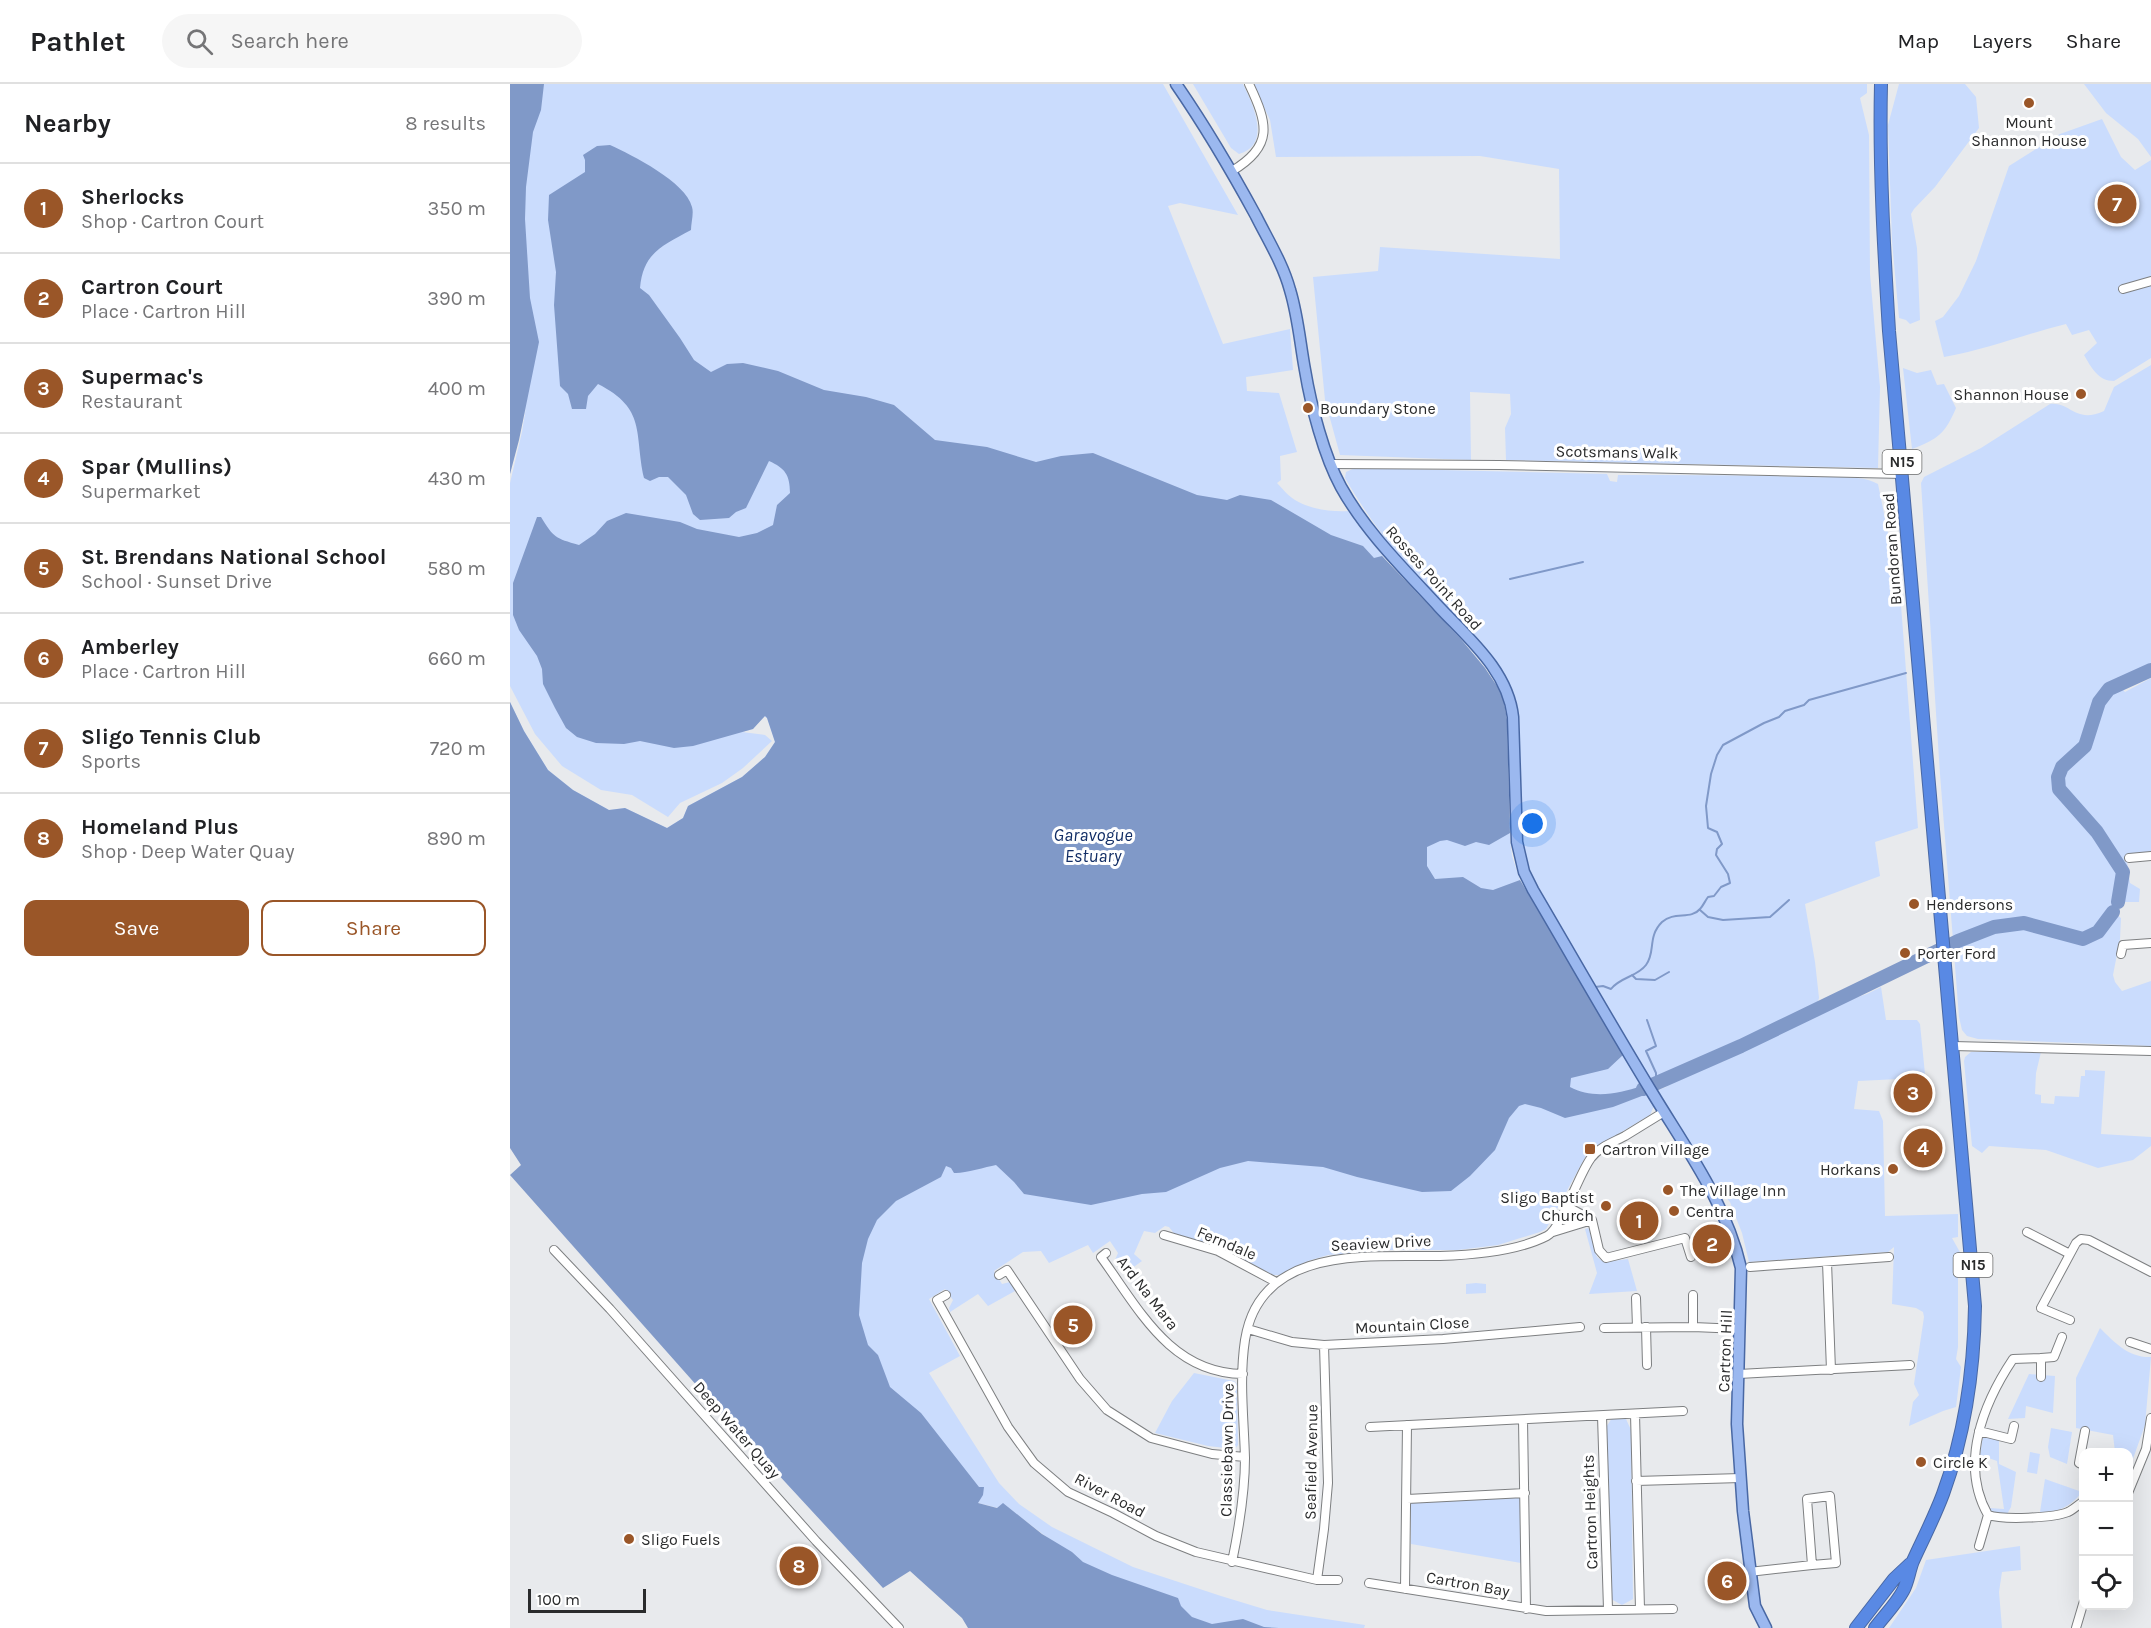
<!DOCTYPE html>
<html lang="en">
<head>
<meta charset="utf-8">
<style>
	body { margin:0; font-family:Karla,sans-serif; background:#f6f6f6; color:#202124 }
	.controls { position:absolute; right:18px; bottom:18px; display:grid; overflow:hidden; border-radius:12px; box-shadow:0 6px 24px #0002 }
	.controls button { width:54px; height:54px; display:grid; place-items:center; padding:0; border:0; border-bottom:2px solid #e0e0e0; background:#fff; color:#202124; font:30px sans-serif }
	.scale { position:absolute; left:18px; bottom:15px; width:118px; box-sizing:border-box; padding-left:6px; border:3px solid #2a2b2c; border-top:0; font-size:16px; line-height:21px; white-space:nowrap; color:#2a2b2c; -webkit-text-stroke:4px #fff; paint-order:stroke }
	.you { position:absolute; left:1023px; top:740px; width:21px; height:21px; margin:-15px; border:4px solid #fff; border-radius:50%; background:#1a73e8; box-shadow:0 0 0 9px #1a73e833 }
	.badge { display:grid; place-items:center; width:39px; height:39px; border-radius:50%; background:#9a5628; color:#fff; font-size:20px; font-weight:700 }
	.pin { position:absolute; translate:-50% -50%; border:3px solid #fff; box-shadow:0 2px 6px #0006 }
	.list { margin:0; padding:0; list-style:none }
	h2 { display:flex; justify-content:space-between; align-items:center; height:78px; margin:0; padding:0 24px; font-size:26px }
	h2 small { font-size:20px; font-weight:400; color:#757577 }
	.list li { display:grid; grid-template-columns:39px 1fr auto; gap:18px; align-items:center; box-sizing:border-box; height:90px; padding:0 24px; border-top:2px solid #e0e0e0 }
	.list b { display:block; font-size:22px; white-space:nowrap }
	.list p { margin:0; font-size:20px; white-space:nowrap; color:#757577 }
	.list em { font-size:20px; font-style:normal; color:#757577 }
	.actions { display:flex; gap:12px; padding:18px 24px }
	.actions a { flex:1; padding:14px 0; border:2px solid #9a5628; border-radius:12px; text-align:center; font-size:21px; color:#9a5628 }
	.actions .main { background:#9a5628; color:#fff }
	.icon { flex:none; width:33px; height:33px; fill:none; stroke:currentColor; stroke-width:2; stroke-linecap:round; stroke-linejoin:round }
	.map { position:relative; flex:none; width:1641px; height:1544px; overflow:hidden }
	header { display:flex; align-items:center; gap:36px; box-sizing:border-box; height:84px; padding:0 30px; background:#fff; border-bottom:2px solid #e0e0e0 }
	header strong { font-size:28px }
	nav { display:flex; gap:33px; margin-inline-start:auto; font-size:21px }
	.search { width:420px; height:54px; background:#f6f6f6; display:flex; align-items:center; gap:15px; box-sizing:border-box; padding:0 21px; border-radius:33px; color:#757577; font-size:22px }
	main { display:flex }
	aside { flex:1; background:#fff }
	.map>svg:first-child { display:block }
	.green { fill:#cadcfd }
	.water { fill:#8099c8 }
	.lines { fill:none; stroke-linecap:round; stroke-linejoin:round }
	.stream { stroke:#8099c8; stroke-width:2 }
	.river { stroke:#8099c8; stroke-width:14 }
	.minor-casing { stroke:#7d7f81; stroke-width:10 }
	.major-casing { stroke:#4968a4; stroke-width:13 }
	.highway-casing { stroke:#4968a4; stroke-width:14 }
	.minor { stroke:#fff; stroke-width:8 }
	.major { stroke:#9bb8ef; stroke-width:10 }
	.highway { stroke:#5989e4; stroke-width:12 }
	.poi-dot { fill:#9a5628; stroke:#fff; stroke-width:2 }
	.labels { text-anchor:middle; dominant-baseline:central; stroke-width:6; stroke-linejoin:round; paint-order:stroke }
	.shield { fill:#fff; stroke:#6a6b6b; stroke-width:1.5 }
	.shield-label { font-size:15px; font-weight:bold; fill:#2a2b2c }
	.poi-label { font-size:16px; fill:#2a2b2c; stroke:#fff; text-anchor:start }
	.street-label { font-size:16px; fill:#2a2b2c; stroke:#fff }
	.water-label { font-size:18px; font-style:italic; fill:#112d65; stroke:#fff }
</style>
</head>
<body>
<header>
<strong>Pathlet</strong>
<div class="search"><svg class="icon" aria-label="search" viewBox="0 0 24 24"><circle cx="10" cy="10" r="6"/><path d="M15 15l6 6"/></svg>Search here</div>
<nav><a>Map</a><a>Layers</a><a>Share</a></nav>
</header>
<main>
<aside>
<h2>Nearby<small>8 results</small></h2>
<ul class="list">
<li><span class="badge">1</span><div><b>Sherlocks</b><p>Shop · Cartron Court</p></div><em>350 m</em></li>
<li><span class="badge">2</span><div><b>Cartron Court</b><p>Place · Cartron Hill</p></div><em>390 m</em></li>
<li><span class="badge">3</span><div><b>Supermac's</b><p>Restaurant</p></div><em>400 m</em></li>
<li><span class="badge">4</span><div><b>Spar (Mullins)</b><p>Supermarket</p></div><em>430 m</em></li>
<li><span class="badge">5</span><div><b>St. Brendans National School</b><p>School · Sunset Drive</p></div><em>580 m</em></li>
<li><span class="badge">6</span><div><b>Amberley</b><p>Place · Cartron Hill</p></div><em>660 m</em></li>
<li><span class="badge">7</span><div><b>Sligo Tennis Club</b><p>Sports</p></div><em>720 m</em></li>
<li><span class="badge">8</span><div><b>Homeland Plus</b><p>Shop · Deep Water Quay</p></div><em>890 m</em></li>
</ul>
<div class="actions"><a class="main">Save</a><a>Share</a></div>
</aside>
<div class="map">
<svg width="1641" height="1544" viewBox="0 0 1641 1544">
	<rect width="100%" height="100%" fill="#e8eaed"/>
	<path class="green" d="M0,0H653L728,131L670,119L658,122L713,260L780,245L783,286L736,293L737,307L769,309L787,368L770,372L771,396L767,399C772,404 778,412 785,416C799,425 821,428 838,427L879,480L950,554L975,584L997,636L1000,755L1002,772L1010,796L1144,1022L1140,1031L1078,1068L1036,1145L1030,1148L988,1161L948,1166H881L818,1171L798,1177L770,1191H763L710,1164L666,1152L659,1143L655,1142L645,1149L634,1147L624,1170L632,1177L614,1190L605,1176L608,1169L600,1157L583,1169L578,1161L539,1179L531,1167L513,1168L484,1187L492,1200L500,1198L505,1207L478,1222L468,1210L440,1228L439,1224L443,1216L435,1205L419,1215L450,1272L419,1289L489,1399L509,1420L542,1443L623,1483L711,1512L757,1526L855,1541L854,1544H657L493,1420L488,1424L468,1419L0,859V618L14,647L38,686L63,706L99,726L115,724L157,744L173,734L178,722L232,693L255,673L265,658L257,634L254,632L243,645L232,648L255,651L262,657L233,684L212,699L170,719L158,733L122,711L91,706L52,682L25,650L0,602V399L12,348L16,323L0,390Z
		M683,0H733C743,20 762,61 729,70L721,64Z
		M743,0H1357V9L1350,14L1359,51L1360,190L1370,303L1368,384L996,376L995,344L1001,330L1000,310L960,308L961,376L830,371L815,316L803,193L868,187L870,163L1050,175L1049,85L970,72L766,73L760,36Z
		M1389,0H1455L1466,13L1469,44L1425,103L1404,125L1401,130L1407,164L1410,236L1400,240L1396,236L1389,234L1382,157L1378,41Z
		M1574,0H1641V73L1628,55L1596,29Z
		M1592,35L1611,73L1625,86L1641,76V274L1604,297C1588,297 1581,283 1574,271L1587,259L1579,246L1562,251L1556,240C1515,250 1476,266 1434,273L1425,237L1433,233L1449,212L1466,177L1499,82L1550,50Z
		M1641,281V583L1606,598L1615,608L1641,594V768L1616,770L1620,799L1630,805L1629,818H1608C1576,871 1559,839 1515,835L1525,845L1556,853L1560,858C1590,856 1591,858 1605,830L1611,834L1610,855L1603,891L1605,898L1612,907L1641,897V962L1468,955L1457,952L1452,946L1449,933L1430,690L1411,399L1414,393L1471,364L1540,320C1561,318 1565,340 1594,327L1604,303Z
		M1393,284L1407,289L1421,286L1427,301L1434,300L1446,324C1435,350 1428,355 1402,365Z
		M845,384L1097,390L1100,397L1107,398L1108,391C1172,391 1236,391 1300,393C1321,394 1350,390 1368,400L1390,508L1408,744L1365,758L1370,792L1295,820L1305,878L1309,914L1307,920L1228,962L1171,982L1167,986L1141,999L1025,800C1020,785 1014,771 1012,755C1005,703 1019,645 996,595C940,531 878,469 835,394L836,388Z
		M1371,903L1376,936H1407L1410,940L1415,990L1409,994L1348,997L1344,1025L1369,1027L1373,1037L1375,1132L1448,1130V1153L1442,1154L1451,1170L1448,1194V1263L1446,1275L1451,1283L1446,1323L1433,1327L1399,1342L1403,1318L1409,1311L1404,1300L1414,1233L1413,1228L1406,1224L1382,1220L1384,1163L1378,1168L1239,1178L1232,1149L1220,1118L1205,1100L1146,1007L1156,1003L1161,997L1214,977L1225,969L1317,923L1357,910Z
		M1461,968H1531L1526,989L1525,1010L1531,1011V1019L1544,1020L1545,1012L1569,1013L1571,992H1575V986L1595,987L1591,1050L1641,1053V1062L1623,1076L1588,1084L1536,1066L1479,1062L1472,1069L1462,1062L1454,977L1455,973Z
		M1078,1144L1080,1147L1087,1173L1094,1178L1118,1175L1127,1207L1079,1210L1087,1189L1075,1145Z
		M966,1199L976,1200V1209L956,1210V1200Z
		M1590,1244C1605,1259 1619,1274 1641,1273L1635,1341L1619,1386L1618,1368H1605L1603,1351L1566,1344V1294Z
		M684,1289L724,1297L727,1300L728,1361L725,1365L698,1362L645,1349L662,1317Z
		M1519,1290L1545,1292L1543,1329L1516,1322L1515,1334L1498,1335Z
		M1112,1333L1116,1335L1121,1346L1123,1515L1112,1521L1101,1515L1095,1345L1102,1334Z
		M1541,1344L1562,1348L1557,1380L1540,1373L1538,1363Z
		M1473,1352L1489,1356V1380L1506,1388L1501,1423L1496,1432L1483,1430L1479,1424L1494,1425L1487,1377L1470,1371Z
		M1520,1368L1530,1370L1527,1390L1517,1388Z
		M1535,1395L1572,1408C1560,1423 1549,1428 1530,1428Z
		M1011,1412V1479L901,1460V1419Z
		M1510,1462L1511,1486L1492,1488L1489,1508L1492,1544H1379L1406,1504L1416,1476Z"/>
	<path class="water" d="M0,0H34L31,26L23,48L16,103L15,135L20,214L29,258L9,356L0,390Z
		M100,61C122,71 176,98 182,123C184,129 181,139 181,146C152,162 133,169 130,204L139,211L170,254L184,276L201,288L217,280L233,279L268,287L314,306L356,313L384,321L425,356L477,363L526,378L551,372L583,369L687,411L717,416L730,411L761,416L821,451L853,462L864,474L872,472L950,554L975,584L993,611L997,636L1000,749L979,761L966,758L955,762L937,756L930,757L917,763V782L925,795L953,793L971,804L983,806L1010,796L1097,941L1113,971L1098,985L1061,994L1060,1003C1082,1015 1109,1010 1131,1002L1137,1010L1103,1023L1055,1034L1031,1024L1015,1020L1009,1022L999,1034L985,1066L960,1092L941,1107L912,1108L847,1093L813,1083L738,1077L710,1084L656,1108L632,1110L581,1121L514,1110L504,1098L486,1081C475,1083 453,1090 444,1089L441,1084L436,1082L431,1093L386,1117L367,1136L358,1155L352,1179L349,1231L358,1261L368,1271L380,1303L411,1329L469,1403H474L473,1411L468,1419L487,1424L493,1419L532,1450L562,1468L573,1478L602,1491L668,1514L671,1522L682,1533L702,1540L733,1535L754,1543L769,1544H458L452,1534L400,1487L373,1504L204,1321L0,1091L11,1081L0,1064V618L14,647L38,686L63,706L99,726L115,724L157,744L173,734L178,722L232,693L255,673L265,658L257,634L255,632L243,645L183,662L164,664L130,657L114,660L86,659L67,653L56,644L45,624L33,600L32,585L27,572L9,546L3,531V499L27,433H31C44,454 45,454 69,461L85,450L97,437L116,429L170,438L187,445L229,453L247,449L263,441L267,421L280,409C280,391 275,384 259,377L236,424L226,428L219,434L190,436L183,430L176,411L158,393H149L140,397L134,394C124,349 137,325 88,300L78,312L76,325H62L58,310L50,302L44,221L46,188L38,136L39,111L75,88V76L73,71L87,62Z"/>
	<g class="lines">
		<path class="stream" d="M1000,495L1073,478
			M1190,826L1198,833L1213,836L1260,833L1279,816
			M1603,828L1608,818
			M1122,891L1126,895L1145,896L1159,888
			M1085,903L1093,902L1101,905C1110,893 1127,893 1136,881C1146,868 1137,853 1152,838C1164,827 1181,836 1190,825C1193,822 1195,817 1198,813L1204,812L1211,803L1220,799L1218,790L1206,771L1207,765L1212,760L1207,748L1198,744L1196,722L1201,690L1207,671L1213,661L1254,639L1269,633L1275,627L1294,621L1299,616L1396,589
			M1137,936L1146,962L1136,967L1146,989V999"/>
		<path class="river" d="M1608,818L1613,788L1587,748L1549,705L1548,693L1552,683L1575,662L1589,618L1599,605L1641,586
			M1133,1005L1231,962L1448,857L1484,843L1514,839L1573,855L1588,848L1603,828"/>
		<g class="minor-casing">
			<path id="minor" d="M722,87C764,62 758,40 739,0
				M1613,205L1641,197
				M820,380L989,381L1393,390
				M1619,774L1641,772
				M1611,870L1613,861L1641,859
				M1443,962L1641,967
				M1056,1122L1082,1136L1089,1166L1096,1174L1175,1154L1181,1173
				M1043,1148L1082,1136
				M1517,1148L1560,1170
				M654,1151L708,1167L766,1198
				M44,1166L100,1225L306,1457L389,1544
				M596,1169L591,1173C629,1225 660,1289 733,1290
				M1317,1178L1321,1286
				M1240,1183L1379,1173
				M489,1191L497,1186L570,1295L597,1326L641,1354L702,1370L735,1373
				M436,1211L427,1216L498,1343L524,1379L558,1408L603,1429L646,1452L686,1468L807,1496H828
				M1126,1214L1127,1243
				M1560,1236L1531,1224L1566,1159L1571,1155L1579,1156L1641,1188
				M1136,1243L1137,1281
				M1183,1243V1211
				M1094,1244L1183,1243L1230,1245
				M738,1245L782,1258L814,1261L933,1255L1070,1243
				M1620,1258L1641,1265
				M1531,1274L1544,1273L1552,1253
				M1229,1290L1400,1281
				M1531,1293V1274L1503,1275C1473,1320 1449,1380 1478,1431C1493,1436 1544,1434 1558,1428C1563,1426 1569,1420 1574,1417
				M1125,1330L1130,1525
				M1092,1332L1098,1525
				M1013,1336L1016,1525
				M860,1343L1173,1327
				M1469,1347L1501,1355L1504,1342
				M1574,1381L1569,1379L1575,1347
				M1126,1397L1231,1394
				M1618,1409L1636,1365L1641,1334
				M897,1415L1015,1409
				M1469,1462L1478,1431
				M722,1478C729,1444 735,1410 735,1374C734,1336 729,1295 735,1256C750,1161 858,1173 930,1172C962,1171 1008,1167 1037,1152C1052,1144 1068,1091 1081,1074C1089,1063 1104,1058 1115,1052C1128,1044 1141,1036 1154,1028
				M1239,1488L1302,1481L1297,1415L1320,1412L1326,1479L1302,1481
				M807,1496L814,1445L818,1399L814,1261
				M859,1499L1036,1527L1163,1525
				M895,1505L897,1341
				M1566,1544L1574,1517"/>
		</g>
		<g class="major-casing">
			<path id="major" d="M666,0C695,42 721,86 746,132C758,156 773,180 780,206C788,232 790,259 795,286C801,322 814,372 831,403C856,448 894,485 929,523C959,555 998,587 1003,633L1007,758L1014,788L1023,806C1063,874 1102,943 1143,1010C1177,1066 1216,1119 1231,1184L1227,1340L1233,1427L1245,1522L1256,1544"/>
		</g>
		<g class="highway-casing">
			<path id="highway" d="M1346,1544L1384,1495L1400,1480
				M1365,1544C1374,1532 1386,1520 1393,1507C1398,1498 1399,1487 1403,1477C1413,1455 1424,1434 1433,1410C1455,1350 1464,1287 1465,1222L1379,247C1374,165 1369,83 1371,0"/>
		</g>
		<use href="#minor" class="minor"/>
		<use href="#major" class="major"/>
		<use href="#highway" class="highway"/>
	</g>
	<g class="poi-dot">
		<circle cx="1519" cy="19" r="6"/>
		<circle cx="1571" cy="310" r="6"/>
		<circle cx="798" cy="324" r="6"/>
		<circle cx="1404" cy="820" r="6"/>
		<circle cx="1395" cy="869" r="6"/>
		<rect x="1074" y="1059" width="12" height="12" rx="3"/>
		<circle cx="1383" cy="1085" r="6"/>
		<circle cx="1158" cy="1106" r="6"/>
		<circle cx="1096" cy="1122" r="6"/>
		<circle cx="1164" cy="1127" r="6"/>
		<circle cx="1411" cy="1378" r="6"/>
		<circle cx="119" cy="1455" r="6"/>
	</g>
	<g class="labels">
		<g class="shield">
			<rect x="1372.5" y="366" width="39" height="24" rx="4.5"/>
			<rect x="1443.5" y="1169" width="39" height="24" rx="4.5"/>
		</g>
		<g class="shield-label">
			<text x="1392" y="378">N15</text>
			<text x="1463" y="1181">N15</text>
		</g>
		<g class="poi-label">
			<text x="1519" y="38" text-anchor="middle">Mount<tspan x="1519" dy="18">Shannon House</tspan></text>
			<text x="1559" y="310" text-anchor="end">Shannon House</text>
			<text x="810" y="324">Boundary Stone</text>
			<text x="1416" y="820">Hendersons</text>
			<text x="1407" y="869">Porter Ford</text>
			<text x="1092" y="1065">Cartron Village</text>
			<text x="1371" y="1085" text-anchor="end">Horkans</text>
			<text x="1170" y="1106">The Village Inn</text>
			<text x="1084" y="1113" text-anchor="end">Sligo Baptist<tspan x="1084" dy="18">Church</tspan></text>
			<text x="1176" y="1127">Centra</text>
			<text x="1423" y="1378">Circle K</text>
			<text x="131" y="1455">Sligo Fuels</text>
		</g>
		<g class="street-label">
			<text transform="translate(1107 368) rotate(1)">Scotsmans Walk</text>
			<text transform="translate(1382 465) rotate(-94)">Bundoran Road</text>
			<text transform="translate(924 494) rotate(48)">Rosses Point Road</text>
			<text transform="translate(717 1159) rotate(23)">Ferndale</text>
			<text transform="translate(871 1159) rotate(-3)">Seaview Drive</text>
			<text transform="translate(638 1209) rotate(52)">Ard Na Mara</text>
			<text transform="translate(902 1241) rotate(-3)">Mountain Close</text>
			<text transform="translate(1215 1267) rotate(-88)">Cartron Hill</text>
			<text transform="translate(227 1346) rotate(49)">Deep Water Quay</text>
			<text transform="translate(717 1366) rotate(-89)">Classiebawn Drive</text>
			<text transform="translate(801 1378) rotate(-89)">Seafield Avenue</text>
			<text transform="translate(600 1411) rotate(28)">River Road</text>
			<text transform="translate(1080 1428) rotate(-92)">Cartron Heights</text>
			<text transform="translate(958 1500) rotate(10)">Cartron Bay</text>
		</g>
		<g class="water-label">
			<text x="583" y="751">Garavogue<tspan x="583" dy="21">Estuary</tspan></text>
		</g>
	</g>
</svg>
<div class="controls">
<button>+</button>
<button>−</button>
<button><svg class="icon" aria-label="locate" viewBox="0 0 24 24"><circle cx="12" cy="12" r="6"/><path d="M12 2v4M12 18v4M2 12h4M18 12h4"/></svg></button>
</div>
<div class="scale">100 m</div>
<div class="you"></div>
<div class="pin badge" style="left:1129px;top:1137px">1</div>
<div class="pin badge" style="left:1202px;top:1160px">2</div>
<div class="pin badge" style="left:1403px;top:1009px">3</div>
<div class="pin badge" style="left:1413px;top:1064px">4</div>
<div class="pin badge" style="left:563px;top:1241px">5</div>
<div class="pin badge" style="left:1217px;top:1497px">6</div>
<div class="pin badge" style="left:1607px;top:120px">7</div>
<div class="pin badge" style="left:289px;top:1482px">8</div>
</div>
</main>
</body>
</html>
